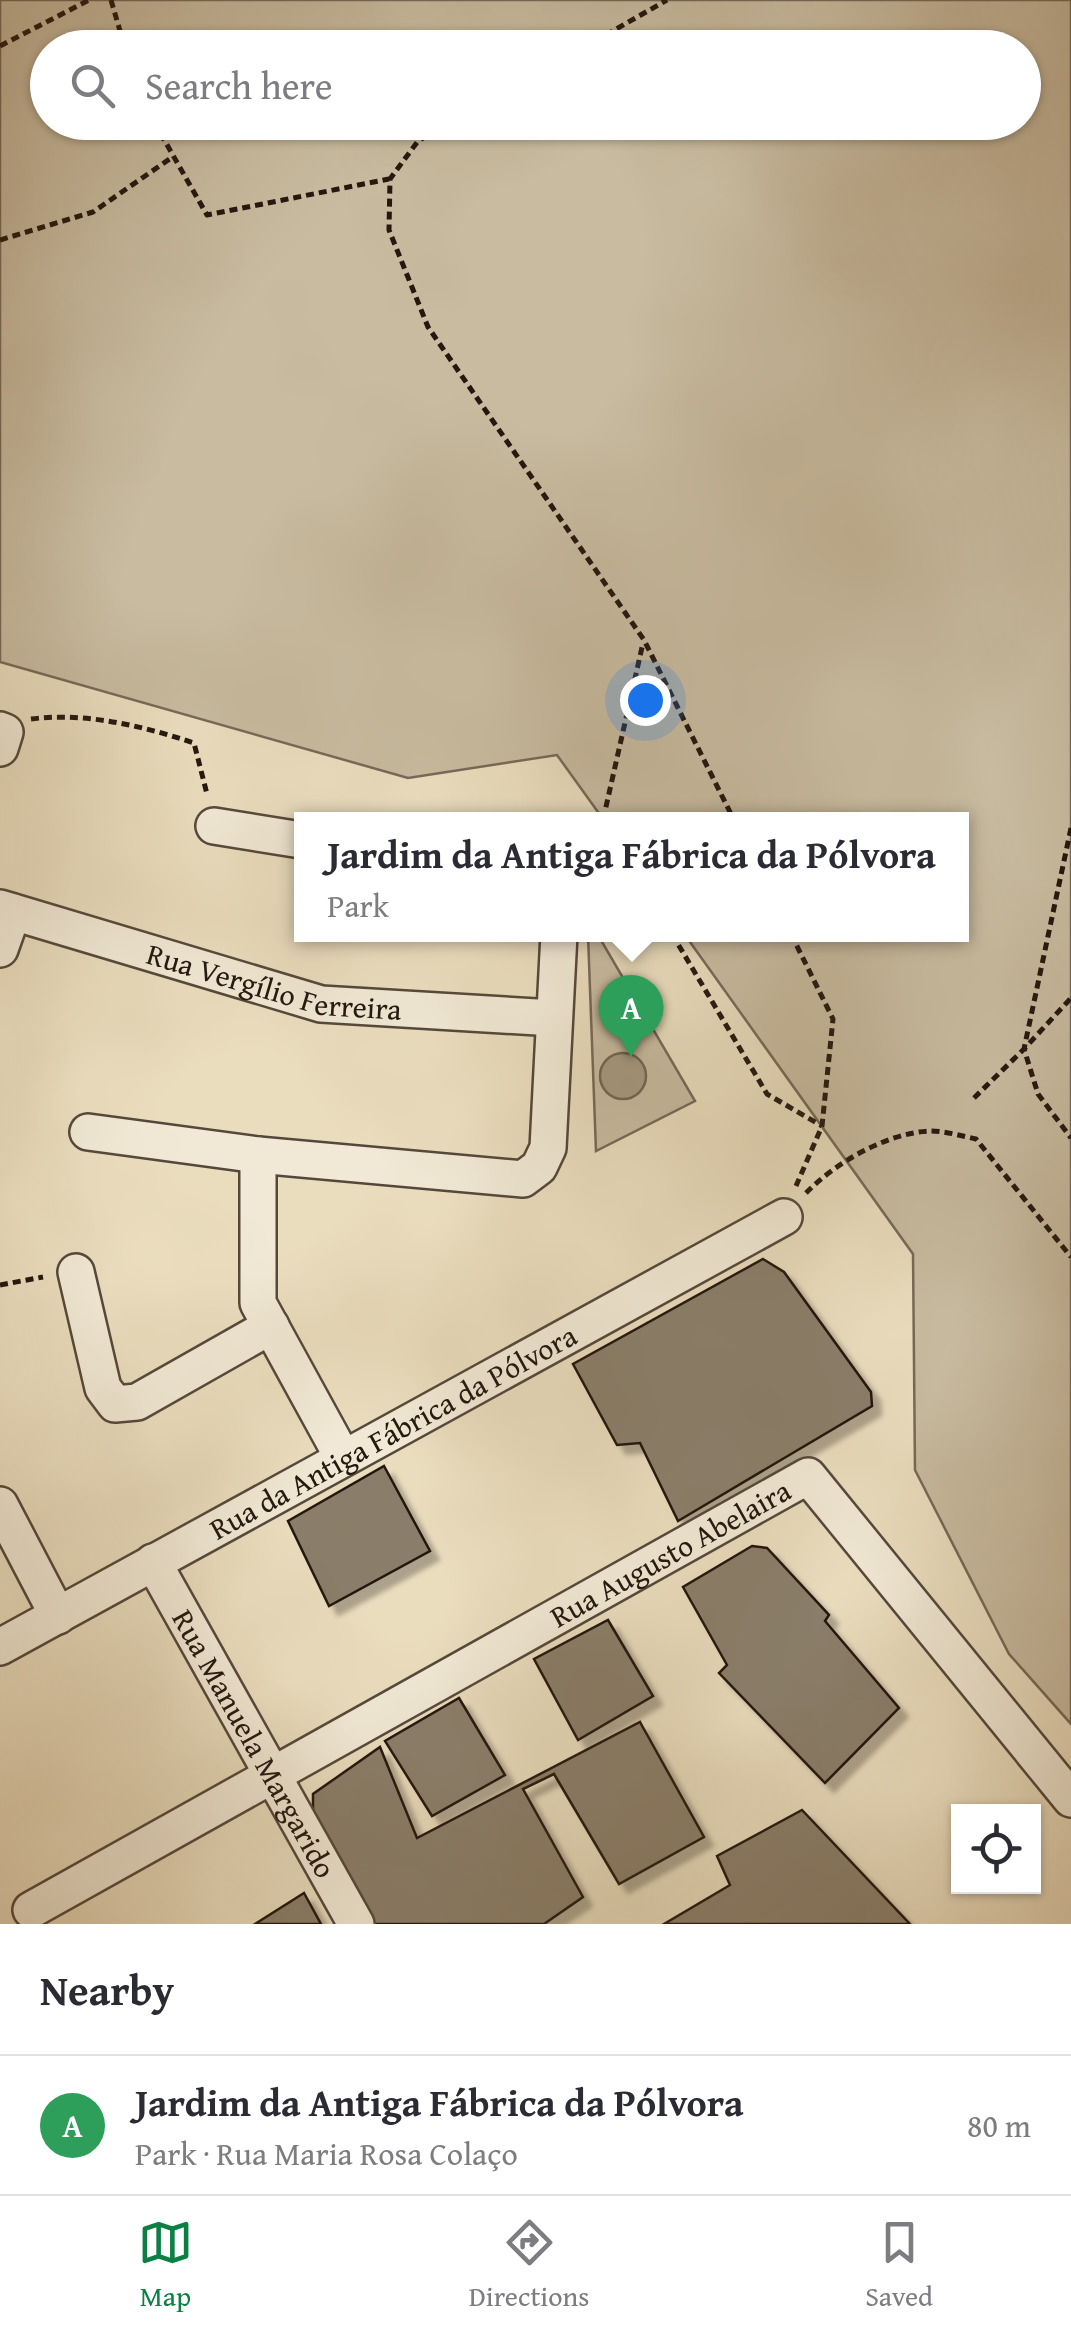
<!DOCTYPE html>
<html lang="en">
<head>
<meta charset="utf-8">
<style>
	body { margin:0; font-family:"Gentium Book Plus",serif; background:#f2f2f3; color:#2b2b33 }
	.controls { position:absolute; right:30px; bottom:30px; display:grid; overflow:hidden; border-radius:0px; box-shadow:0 2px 8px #0004 }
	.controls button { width:90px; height:90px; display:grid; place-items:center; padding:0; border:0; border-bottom:2px solid #e1e1e2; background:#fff; color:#2b2b33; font:50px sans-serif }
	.you { position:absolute; left:645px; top:700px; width:35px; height:35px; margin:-25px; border:8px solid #fff; border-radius:50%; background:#1a73e8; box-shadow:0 0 0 15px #1a73e833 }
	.badge { display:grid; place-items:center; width:65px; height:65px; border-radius:50%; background:#0b8043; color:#fff; font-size:32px; font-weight:700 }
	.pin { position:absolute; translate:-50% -82px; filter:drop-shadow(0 2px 5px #0008) }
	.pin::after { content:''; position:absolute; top:52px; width:35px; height:30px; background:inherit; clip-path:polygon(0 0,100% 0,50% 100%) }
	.popup { position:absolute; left:294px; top:812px; width:675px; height:130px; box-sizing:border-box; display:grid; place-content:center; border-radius:0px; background:#fff; filter:drop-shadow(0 2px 8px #0005); font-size:32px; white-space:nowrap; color:#7c7c81 }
	.popup b { font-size:38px; color:#2b2b33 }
	.popup::after { content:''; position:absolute; left:50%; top:100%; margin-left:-20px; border:20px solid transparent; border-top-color:#fff }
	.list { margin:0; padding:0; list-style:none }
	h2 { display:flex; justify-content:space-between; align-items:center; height:130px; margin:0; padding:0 40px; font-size:42px }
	h2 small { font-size:32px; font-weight:400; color:#7c7c81 }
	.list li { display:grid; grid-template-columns:65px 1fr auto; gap:30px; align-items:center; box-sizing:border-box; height:140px; padding:0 40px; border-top:2px solid #e1e1e2 }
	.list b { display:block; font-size:38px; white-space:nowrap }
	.list p { margin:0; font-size:32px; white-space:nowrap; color:#7c7c81 }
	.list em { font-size:32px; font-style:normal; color:#7c7c81 }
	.icon { flex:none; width:55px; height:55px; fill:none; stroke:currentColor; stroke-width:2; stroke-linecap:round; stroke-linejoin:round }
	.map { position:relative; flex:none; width:1071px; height:1924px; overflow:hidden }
	.search { position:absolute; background:#fff; box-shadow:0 2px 8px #0004; left:30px; right:30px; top:30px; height:110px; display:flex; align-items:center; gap:25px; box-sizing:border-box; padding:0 35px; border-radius:55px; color:#7c7c81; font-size:38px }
	.sheet { height:270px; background:#fff }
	nav { display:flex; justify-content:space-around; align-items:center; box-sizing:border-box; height:140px; border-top:2px solid #e1e1e2; background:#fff; font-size:28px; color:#7c7c81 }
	nav a { display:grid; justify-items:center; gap:5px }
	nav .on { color:#0b8043 }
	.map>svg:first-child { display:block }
	.green { fill:#c8bba0; stroke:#766958; stroke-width:2.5; fill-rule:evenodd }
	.water { fill:#a69a82; stroke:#726654; stroke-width:2.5 }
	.building { fill:#8a7e6a; stroke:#23170f; stroke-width:2.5; filter:url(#shadow) }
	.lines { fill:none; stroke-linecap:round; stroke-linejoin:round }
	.street-casing { stroke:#55483b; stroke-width:40 }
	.path { stroke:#23170f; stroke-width:5; stroke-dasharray:8 5; stroke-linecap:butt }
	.street { stroke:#f1e9d5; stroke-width:35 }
	.labels { text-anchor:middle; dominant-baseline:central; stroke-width:8; stroke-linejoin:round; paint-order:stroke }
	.street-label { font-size:30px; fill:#23170f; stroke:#f1e9d5 }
</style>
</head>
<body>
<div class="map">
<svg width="1071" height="1924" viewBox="0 0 1071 1924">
	<defs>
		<filter id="shadow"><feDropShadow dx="9" dy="9" stdDeviation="2.5" flood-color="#0004"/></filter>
	</defs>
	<rect width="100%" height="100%" fill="#eaddbe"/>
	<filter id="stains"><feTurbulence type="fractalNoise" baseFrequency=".002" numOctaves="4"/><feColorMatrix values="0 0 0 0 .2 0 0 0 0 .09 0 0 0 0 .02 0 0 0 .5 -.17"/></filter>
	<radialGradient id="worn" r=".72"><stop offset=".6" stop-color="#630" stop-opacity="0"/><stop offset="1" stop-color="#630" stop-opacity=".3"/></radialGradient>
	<path class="green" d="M0,0H1071V1724L1009,1654L915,1470L913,1254L685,935L961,934V820L603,819L557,755L408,778L0,662ZM48,48H1024V122H48Z
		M588,935H598L695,1101L596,1151Z"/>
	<path class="water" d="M600 1076a23 23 0 1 1 46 0a23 23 0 1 1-46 0Z"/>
	<path class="building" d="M763,1259L784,1272L871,1392L872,1406L678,1521L640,1443L617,1445L573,1364Z
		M384,1466L430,1551L329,1606L288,1521Z
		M752,1546L767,1548L829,1615L825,1621L899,1708L825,1783L719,1673L727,1665L683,1587Z
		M608,1620L653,1696L578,1740L534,1659Z
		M459,1698L505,1775L432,1816L385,1741Z
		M640,1722L704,1837L619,1884L554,1774L523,1789L583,1897L544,1924H371L313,1814V1794L380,1747L417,1838Z
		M802,1810L910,1924H664L730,1885L717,1856Z
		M304,1893L321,1924H255Z"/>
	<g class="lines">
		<g class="street-casing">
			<g id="street">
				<path d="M0,730L5,732L0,748"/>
				<path d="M214,826L301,840"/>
				<path id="s1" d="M0,908L321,1004L554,1018"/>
				<path d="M0,949L13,912"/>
				<path d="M88,1132L258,1155L523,1179L539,1167L548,1148L559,934"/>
				<path d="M258,1155V1303L343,1458"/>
				<path d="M76,1272L103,1388L115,1404L137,1402L271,1326"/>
				<path d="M0,1505L58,1616"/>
				<path id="s2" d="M153,1562L356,1924"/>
				<path id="s3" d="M0,1647L784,1217"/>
				<path id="s4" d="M31,1910L808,1476L1071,1799"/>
			</g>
		</g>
		<path class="path" d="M111,0L125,48
			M0,46L89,0
			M583,48L667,0
			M154,122L207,215L389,179
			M450,122L418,141L390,179L389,230L428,327L644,640L734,820
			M0,240L93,212L171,158
			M31,719C85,712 143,726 194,743L207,794
			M603,820L643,643
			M1071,828L1024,1049L1071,998
			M672,934L767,1094L822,1126
			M791,934L833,1019L822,1126L796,1186
			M974,1098L1024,1049L1038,1094L1071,1138
			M806,1193C835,1163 886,1133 930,1131C945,1131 962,1136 976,1139L1071,1257
			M0,1285L43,1277"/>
		<use href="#street" class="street"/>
	</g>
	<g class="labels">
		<g class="street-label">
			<text stroke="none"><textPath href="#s1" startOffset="285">Rua Vergílio Ferreira</textPath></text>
			<text stroke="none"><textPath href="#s3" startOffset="448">Rua da Antiga Fábrica da Pólvora</textPath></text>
			<text stroke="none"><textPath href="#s4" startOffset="732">Rua Augusto Abelaira</textPath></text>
			<text stroke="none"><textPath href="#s2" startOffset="208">Rua Manuela Margarido</textPath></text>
		</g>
	</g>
	<rect width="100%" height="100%" filter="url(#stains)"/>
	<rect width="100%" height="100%" fill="url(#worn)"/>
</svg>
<div class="controls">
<button><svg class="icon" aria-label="locate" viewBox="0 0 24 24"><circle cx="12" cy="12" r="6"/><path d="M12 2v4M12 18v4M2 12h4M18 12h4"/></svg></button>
</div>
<div class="you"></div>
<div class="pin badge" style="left:631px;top:1057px;background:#2e9e5b">A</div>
<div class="popup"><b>Jardim da Antiga Fábrica da Pólvora</b>Park</div>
<div class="search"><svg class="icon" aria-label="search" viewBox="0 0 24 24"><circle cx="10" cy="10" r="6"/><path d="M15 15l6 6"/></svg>Search here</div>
</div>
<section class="sheet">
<h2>Nearby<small></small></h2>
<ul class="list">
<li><span class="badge" style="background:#2e9e5b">A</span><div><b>Jardim da Antiga Fábrica da Pólvora</b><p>Park · Rua Maria Rosa Colaço</p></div><em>80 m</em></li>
</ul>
</section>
<nav>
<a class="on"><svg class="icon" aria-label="map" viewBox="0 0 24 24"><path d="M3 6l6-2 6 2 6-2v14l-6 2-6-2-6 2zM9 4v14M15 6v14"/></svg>Map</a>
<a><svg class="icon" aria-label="directions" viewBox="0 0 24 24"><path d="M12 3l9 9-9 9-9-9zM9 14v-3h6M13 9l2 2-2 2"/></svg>Directions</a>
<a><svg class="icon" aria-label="saved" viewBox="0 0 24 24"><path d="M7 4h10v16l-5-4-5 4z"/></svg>Saved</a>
</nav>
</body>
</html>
